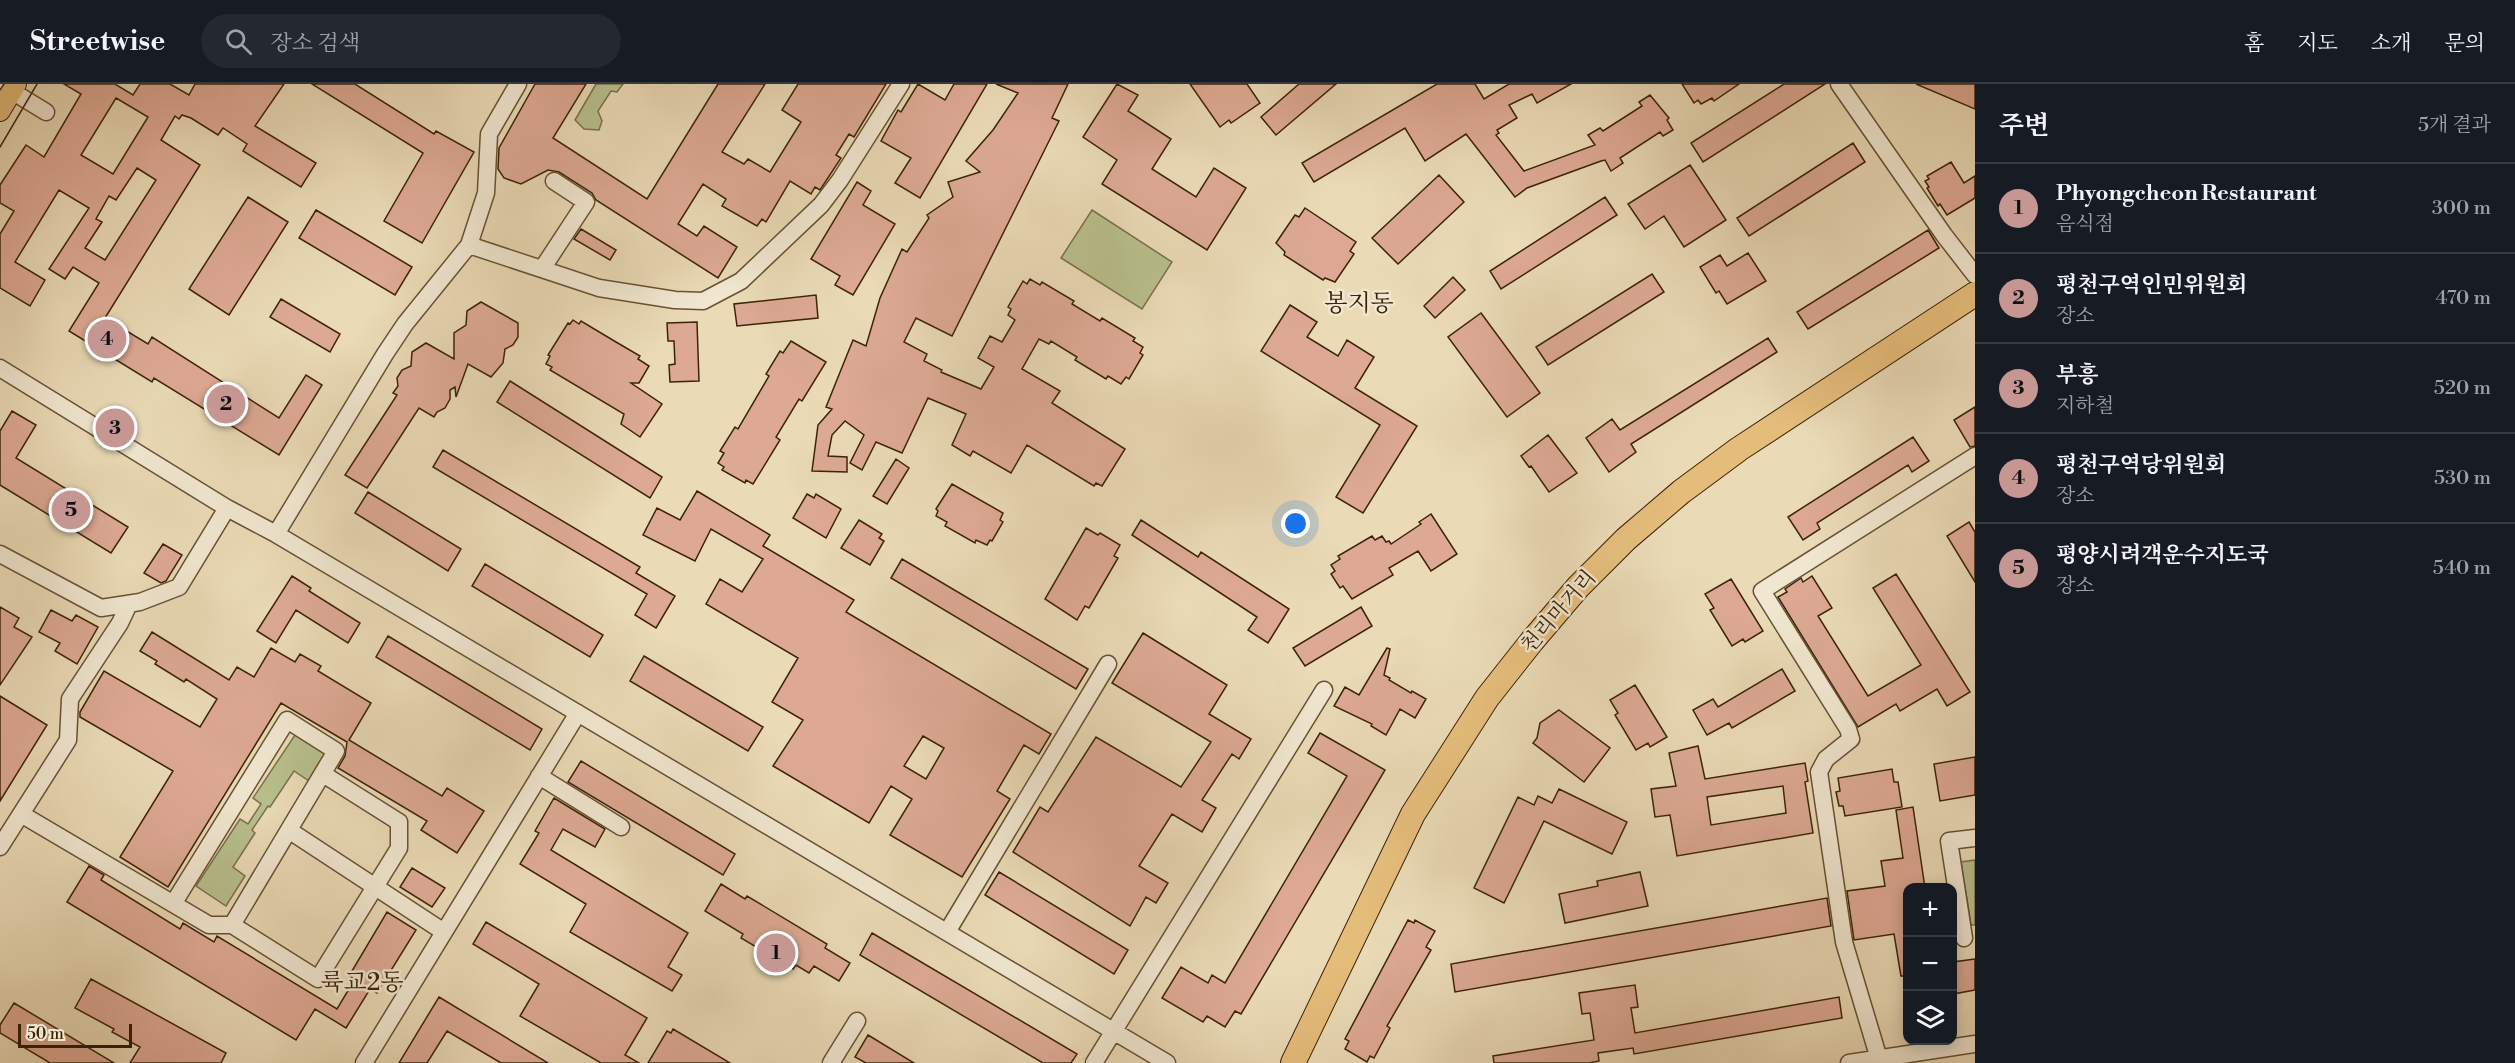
<!DOCTYPE html>
<html lang="ko">
<head>
<meta charset="utf-8">
<style>
	body { margin:0; font-family:"Libre Bodoni","Noto Serif KR",serif; background:#242831; color:#f1f3f6 }
	.controls { position:absolute; right:18px; bottom:18px; display:grid; overflow:hidden; border-radius:12px; box-shadow:0 3px 15px #0003 }
	.controls button { width:54px; height:54px; display:grid; place-items:center; padding:0; border:0; border-bottom:2px solid #363941; background:#171b24; color:#f1f3f6; font:30px sans-serif }
	.scale { position:absolute; left:18px; bottom:15px; width:114px; box-sizing:border-box; padding-left:6px; border:3px solid #3c2308; border-top:0; font-size:16px; line-height:21px; white-space:nowrap; color:#3c2308; -webkit-text-stroke:4px #f1e7d0; paint-order:stroke }
	.you { position:absolute; left:1296px; top:440px; width:21px; height:21px; margin:-15px; border:4px solid #fff; border-radius:50%; background:#1a73e8; box-shadow:0 0 0 9px #1a73e833 }
	.badge { display:grid; place-items:center; width:39px; height:39px; border-radius:50%; background:#c59692; color:#111; font-size:20px; font-weight:700 }
	.pin { position:absolute; translate:-50% -50%; border:3px solid #fff; box-shadow:0 2px 6px #0006 }
	.list { margin:0; padding:0; list-style:none }
	h2 { display:flex; justify-content:space-between; align-items:center; height:78px; margin:0; padding:0 24px; font-size:26px }
	h2 small { font-size:20px; font-weight:400; color:#9ea1a6 }
	.list li { display:grid; grid-template-columns:39px 1fr auto; gap:18px; align-items:center; box-sizing:border-box; height:90px; padding:0 24px; border-top:2px solid #363941 }
	.list b { display:block; font-size:22px; white-space:nowrap }
	.list p { margin:0; font-size:20px; white-space:nowrap; color:#9ea1a6 }
	.list em { font-size:20px; font-style:normal; color:#9ea1a6 }
	.icon { flex:none; width:33px; height:33px; fill:none; stroke:currentColor; stroke-width:2; stroke-linecap:round; stroke-linejoin:round }
	.map { position:relative; flex:none; width:1975px; height:979px; overflow:hidden }
	header { display:flex; align-items:center; gap:36px; box-sizing:border-box; height:84px; padding:0 30px; background:#171b24; border-bottom:2px solid #363941 }
	header strong { font-size:28px }
	nav { display:flex; gap:33px; margin-inline-start:auto; font-size:21px }
	.search { width:420px; height:54px; background:#242831; display:flex; align-items:center; gap:15px; box-sizing:border-box; padding:0 21px; border-radius:33px; color:#9ea1a6; font-size:22px }
	main { display:flex }
	aside { flex:1; background:#171b24 }
	.map>svg:first-child { display:block }
	.green { fill:#b8bf8d; stroke:#7a714a; stroke-width:1.5 }
	.building { fill:#dda994; stroke:#3c2308; stroke-width:1.5; fill-rule:evenodd }
	.lines { fill:none; stroke-linecap:round; stroke-linejoin:round }
	.minor-casing { stroke:#685134; stroke-width:19 }
	.major-casing { stroke:#3c2308; stroke-width:22 }
	.highway-casing { stroke:#3c2308; stroke-width:26 }
	.minor { stroke:#f1e7d0; stroke-width:16 }
	.major { stroke:#e5bd7b; stroke-width:20 }
	.highway { stroke:#e5bd7b; stroke-width:24 }
	.tram { stroke:#3c2308; stroke-width:1.5 }
	.labels { text-anchor:middle; dominant-baseline:central; stroke-width:5; stroke-linejoin:round; paint-order:stroke }
	.street-label { font-size:21px; fill:#3c2308; stroke:#f1e7d0 }
	.quarter-label { font-size:24px; fill:#3c2308; stroke:#f1e7d0 }
</style>
</head>
<body>
<header>
<strong>Streetwise</strong>
<div class="search"><svg class="icon" aria-label="search" viewBox="0 0 24 24"><circle cx="10" cy="10" r="6"/><path d="M15 15l6 6"/></svg>장소 검색</div>
<nav><a>홈</a><a>지도</a><a>소개</a><a>문의</a></nav>
</header>
<main>
<div class="map">
<svg width="1975" height="979" viewBox="0 0 1975 979">
	<rect width="100%" height="100%" fill="#eadab6"/>
	<filter id="stains"><feTurbulence type="fractalNoise" baseFrequency=".00333" numOctaves="4"/><feColorMatrix values="0 0 0 0 .2 0 0 0 0 .09 0 0 0 0 .02 0 0 0 .5 -.17"/></filter>
	<radialGradient id="worn" r=".72"><stop offset=".6" stop-color="#630" stop-opacity="0"/><stop offset="1" stop-color="#630" stop-opacity=".3"/></radialGradient>
	<path class="green" d="M596,0H623L617,8L611,7L598,27L602,37L599,46L584,45L575,36Z
		M1092,126L1172,178L1142,225L1061,174Z
		M297,648L327,668L309,697L294,687L270,723L268,722L252,746L255,749L233,783L245,792L226,822L196,802L240,735L248,740L261,720L253,714Z
		M1975,776V841H1971L1961,778Z"/>
	<path class="building" d="M64,0H115L133,11L140,0H170L189,11L195,0H284L255,42L316,79L301,103L243,67L247,60L223,44L218,51L191,34L182,31L179,35L175,32L161,56L200,81L105,234L148,260L152,253L279,334L306,291L322,301L279,371L154,294L152,298L69,247L99,199L73,183L65,195L49,185L89,124L59,106L15,178L45,196L30,222L0,204V150L14,127L0,119V101L26,61L44,73L81,10ZM116,14L148,33L113,90L81,71ZM137,84L156,96L105,176L85,164L102,138L96,135L109,112L116,116Z
		M312,0H355L434,50L436,47L474,68L422,159L384,137L423,69Z
		M535,0H586L553,54L647,115L718,0H765L722,68L744,80L748,75L770,88L801,38L782,26L798,0H886L854,53L849,50L836,71L841,74L820,106L815,103L811,110L790,97L766,138L762,135L757,142L722,122L726,115L703,100L678,140L697,152L704,142L737,163L718,194L596,116L592,109L559,88L548,86L521,100L504,94L498,85L499,64Z
		M918,0L945,16L954,0H987L920,114L895,99L911,74L881,57L898,26L901,28Z
		M996,0H1068L1052,34L1059,37L952,252L916,234L904,258L927,270L924,277L942,286L941,288L981,305L994,283L978,274L990,252L1002,258L1015,236L1008,231L1011,225L1008,223L1023,197L1027,200L1030,195L1040,201L1042,198L1074,217L1072,220L1100,237L1102,234L1135,254L1133,257L1143,263L1140,269L1143,271L1129,295L1126,293L1121,300L1108,292L1106,295L1075,276L1077,273L1051,257L1049,260L1039,255L1022,285L1060,307L1052,319L1125,365L1102,402L1096,399L1094,402L1027,361L1011,389L973,367L970,372L952,361L966,330L928,314L902,369L876,358L862,386L850,379L864,351L845,337L832,351L828,372L847,373V388L812,387L818,341L832,325L826,323L853,256L866,262L880,214L902,165L907,168L929,134L927,131L953,113L948,98L980,88L966,77L993,46L1018,9Z
		M1117,0L1138,11L1128,27L1171,55L1152,85L1196,113L1214,84L1246,104L1207,166L1102,100L1117,76L1083,53Z
		M1190,0H1247L1260,19L1231,39L1229,36L1220,43Z
		M1299,0H1336L1276,51L1261,33Z
		M1437,0H1475L1484,15L1509,0H1571L1537,19L1532,10L1509,21L1517,34L1497,46L1499,49L1496,51L1524,87L1595,61L1588,51L1600,44L1603,47L1642,22L1639,18L1650,11L1669,34L1667,36L1673,46L1663,52L1660,48L1620,74L1623,79L1611,87L1605,76L1601,77L1527,104L1515,113L1466,50L1425,77L1405,44L1314,98L1302,79Z
		M1682,0H1739L1714,17L1712,14L1701,20L1698,16L1694,19Z
		M1784,0H1825L1703,78L1691,59Z
		M1916,0H1975V25Z
		M1853,59L1865,78L1749,152L1737,134Z
		M1951,78L1964,99L1975,92V114L1947,131L1940,120L1938,122L1927,104L1929,103L1925,97L1929,95L1927,92Z
		M1690,81L1726,136L1684,163L1664,132L1645,145L1628,120Z
		M1439,91L1464,118L1398,180L1372,154Z
		M857,98L871,107L863,121L895,140L853,211L835,201L840,192L811,175Z
		M248,113L288,138L229,231L189,205Z
		M1605,113L1617,131L1501,205L1490,187Z
		M1305,124L1356,158L1350,167L1354,170L1335,198L1325,194L1323,196L1284,171L1285,168L1276,159L1295,131L1299,133Z
		M316,126L412,183L395,211L299,154Z
		M581,145L616,166L610,176L574,155Z
		M1928,146L1939,164L1808,245L1797,228Z
		M1748,169L1766,197L1727,220L1719,207L1716,209L1700,183L1720,171L1727,182Z
		M1652,190L1664,208L1548,281L1536,263Z
		M1453,193L1465,206L1435,234L1424,222Z
		M816,211L818,234L737,242L734,220Z
		M281,215L340,250L330,268L270,233Z
		M481,218L518,239V253L513,261L505,265L503,279L491,293L468,280L456,313L455,303L450,306V315L445,324L437,328L434,333L419,324L367,404L345,391L397,311L393,309L398,302L397,294L402,286L411,282L412,268L426,259L454,275V249L466,241L467,227Z
		M1290,221L1317,238L1307,253L1338,272L1347,256L1374,273L1355,304L1417,342L1363,429L1336,413L1380,341L1261,267Z
		M1481,229L1540,309L1507,333L1448,253Z
		M573,236L579,240L581,237L616,258L640,272L638,275L649,282L639,299H631L662,320L640,353L621,340L624,330L550,286L552,283L546,280L550,272L548,271L568,239L570,240Z
		M697,238L699,297L670,298L669,281L675,280L674,257H668L667,239Z
		M1768,254L1777,268L1631,360L1636,368L1609,388L1586,354L1612,335L1620,346Z
		M791,257L826,278L802,317L799,315L776,353L780,356L753,400L746,396L745,399L722,386L724,383L718,379L724,369L720,367L735,343L738,345L769,292L766,290L780,267L783,269Z
		M510,297L662,393L650,414L497,318Z
		M1975,323V362L1970,363L1954,336Z
		M12,327L36,341L16,374L128,443L111,469L0,401V347Z
		M1548,351L1577,389L1549,408L1531,382L1529,383L1521,372Z
		M1913,353L1929,377L1912,388L1908,381L1817,439L1820,445L1803,456L1788,433Z
		M443,366L640,483L636,489L675,512L656,544L635,531L647,510L433,383Z
		M896,375L909,384L887,420L873,412Z
		M952,400L1003,429L1000,436L1003,438L992,457L990,456L987,461L976,456L975,459L945,442L947,438L936,432L938,427L936,425Z
		M697,407L770,451L763,462L854,516L846,528L1051,650L1039,670L1024,661L997,707L1010,715L962,793L890,751L912,715L891,702L869,739L773,682L803,636L772,618L798,574L706,520L720,495L742,508L763,475L711,445L695,477L643,451L657,424L680,436ZM923,652L944,664L926,695L904,682Z
		M368,408L461,465L448,487L355,429Z
		M807,410L814,414L816,410L841,425L826,454L793,434Z
		M1431,430L1457,470L1431,487L1418,467L1389,484L1393,491L1352,515L1343,502L1340,504L1331,490L1335,487L1331,481L1340,475L1338,472L1372,452L1375,456L1382,452L1386,458L1389,457L1391,460L1421,440L1419,438Z
		M859,436L882,450L879,454L884,457L870,481L841,464Z
		M1141,436L1198,473L1201,468L1289,525L1268,559L1248,546L1257,533L1132,451Z
		M1969,438L1975,448V498L1947,452Z
		M1086,444L1098,451L1100,449L1120,461L1114,472L1118,474L1089,524L1085,522L1077,536L1045,515Z
		M163,460L182,471L166,497L161,499L144,489Z
		M902,475L1088,585L1076,605L891,494Z
		M485,480L603,551L590,573L472,502Z
		M1896,490L1970,608L1947,622L1937,605L1900,627L1896,620L1858,643L1778,513L1787,508L1785,505L1801,494L1803,498L1812,492L1832,524L1818,532L1868,612L1921,581L1873,504Z
		M292,492L311,504L309,507L360,539L348,559L296,526L276,559L257,547Z
		M1731,495L1763,547L1745,558L1743,555L1732,562L1710,526L1714,524L1705,510Z
		M0,523L19,534L14,543L32,553L0,601Z
		M1361,523L1372,542L1305,582L1293,564Z
		M51,526L72,537L76,531L98,543L77,580L55,567L60,559L39,548Z
		M152,548L229,596L237,583L254,593L271,564L295,578L300,570L321,582L318,587L371,619L349,656L442,712L447,704L484,727L457,769L421,746L427,737L338,684L345,672L347,658L281,619L168,803L120,773L173,687L80,633V628L104,587L200,643L217,615L186,595L184,598L155,580L157,577L140,567Z
		M1143,549L1227,601L1209,630L1251,655L1239,675L1232,670L1202,716L1216,724L1202,748L1172,730L1139,782L1168,799L1156,819L1146,813L1130,842L1013,768L1040,723L1048,728L1096,653L1181,703L1211,658L1112,599Z
		M388,552L542,645L530,666L376,573Z
		M1387,564L1390,565L1384,591L1390,594L1389,596L1411,609L1412,607L1426,615L1415,634L1400,625L1386,651L1371,642L1372,640L1334,622L1345,603L1359,611Z
		M644,572L763,643L748,667L630,597Z
		M1782,585L1795,607L1732,644L1729,639L1707,651L1693,626L1713,615L1718,623Z
		M1635,601L1667,653L1650,663L1648,659L1636,666L1615,631L1618,629L1610,616Z
		M0,612L47,641L0,717Z
		M1559,626L1610,664L1584,698L1533,659L1537,654L1540,639Z
		M1320,649L1385,686L1241,930L1235,927L1225,943L1207,932L1203,938L1162,914L1181,883L1208,899L1212,891L1225,899L1347,692L1308,669Z
		M1698,662L1705,695L1805,679L1808,697L1805,698L1813,749L1677,772L1670,731L1655,733L1651,705L1676,702L1669,669ZM1783,702L1786,729L1711,741L1707,713Z
		M1975,673V711L1940,717L1934,680Z
		M581,677L735,770L723,791L568,698Z
		M1892,685L1894,698H1898L1902,723L1845,732L1843,722H1839L1836,708L1840,707L1838,694Z
		M1559,705L1627,738L1612,770L1544,737L1504,819L1474,804L1518,713L1534,721L1538,712L1552,719Z
		M554,714L605,745L595,763L563,745L551,766L688,849L668,883L682,891L672,907L570,848L586,820L520,780L539,749L535,747Z
		M1913,723L1925,804H1908V892H1901L1894,850L1854,856L1847,807L1885,802L1881,777L1903,774L1896,726Z
		M89,782L104,791L101,796L180,845L183,839L214,858L217,852L337,925L355,895L349,892L387,828L416,846L377,909L370,905L346,944L315,925L296,956L67,818Z
		M412,784L445,804L432,823L400,803Z
		M999,788L1128,866L1114,890L985,811Z
		M1640,788L1648,822L1565,839L1559,810L1598,802L1597,797Z
		M721,800L745,815L747,812L827,860L825,864L850,879L839,897L814,882L809,889L796,881L793,885L741,854L743,850L705,827Z
		M1827,814L1831,842L1455,908L1451,880Z
		M1408,836L1414,839L1415,836L1435,847L1426,863L1431,866L1387,942L1390,944L1374,974L1370,972L1367,978L1345,965L1349,957L1345,955Z
		M486,838L647,934L625,971L639,979H601L520,932L539,900L473,860Z
		M872,849L1077,970L1071,979H1043L860,871Z
		M1975,875V906L1953,910V878Z
		M91,895L226,969L221,979H130L140,963L112,948L114,945L75,924Z
		M1635,901L1638,923L1631,924L1635,949L1839,913L1842,934L1634,970L1633,964L1598,969L1599,977L1589,979H1494L1493,972L1594,956L1590,929L1582,930L1579,909Z
		M439,913L548,979H501L447,947L427,979H399Z
		M14,919L114,979H50L0,949V941Z
		M673,945L730,979H648L667,947L671,949Z
		M868,951L914,979H866L855,973Z"/>
	<g class="lines">
		<g class="minor-casing">
			<path id="minor" d="M0,0L46,28
				M1839,0L1944,151L1975,191
				M469,161L486,109L489,50L518,0
				M542,185L586,118L554,97
				M0,284L227,424L276,450L1167,979
				M276,450L385,270L405,240L469,161L599,204L675,216L703,217L741,197L821,121L840,96L901,0
				M0,470L101,524L140,518L179,503L227,424
				M539,692L621,743
				M21,730L209,841H232L318,895L399,764V738L323,690
				M290,747L444,848
				M0,763L68,656L70,615L120,539L129,520
				M173,820L287,636L336,667L232,841
				M947,848L1108,580
				M1964,854L1949,757L1975,754
				M1879,975L1844,858L1819,688L1826,675L1851,655L1848,645L1762,507L1975,372
				M364,979L578,629
				M831,979L857,937
				M1094,979L1324,606
				M1849,979L1975,960"/>
		</g>
		<g class="major-casing">
			<path id="major" d="M0,27L16,0"/>
		</g>
		<g class="highway-casing">
			<path id="highway" d="M1293,979L1413,730L1487,614L1532,557L1578,503L1626,455L1681,408L1739,365L1975,210"/>
		</g>
		<use href="#minor" class="minor"/>
		<use href="#major" class="major"/>
		<use href="#highway" class="highway"/>
		<path class="tram" d="M0,6L4,0
			M0,63L37,0"/>
	</g>
	<g class="labels">
		<g class="street-label">
			<text transform="translate(1559 528) rotate(-49)">천리마거리</text>
		</g>
		<g class="quarter-label">
			<text x="1359" y="220">봉지동</text>
			<text x="362" y="899">륙교2동</text>
		</g>
	</g>
	<rect width="100%" height="100%" filter="url(#stains)"/>
	<rect width="100%" height="100%" fill="url(#worn)"/>
</svg>
<div class="controls">
<button>+</button>
<button>−</button>
<button><svg class="icon" aria-label="layers" viewBox="0 0 24 24"><path d="M12 4l9 5-9 5-9-5zM3 14l9 5 9-5"/></svg></button>
</div>
<div class="scale">50 m</div>
<div class="you"></div>
<div class="pin badge" style="left:776px;top:869px">1</div>
<div class="pin badge" style="left:226px;top:320px">2</div>
<div class="pin badge" style="left:115px;top:344px">3</div>
<div class="pin badge" style="left:107px;top:255px">4</div>
<div class="pin badge" style="left:71px;top:426px">5</div>
</div>
<aside>
<h2>주변<small>5개 결과</small></h2>
<ul class="list">
<li><span class="badge">1</span><div><b>Phyongcheon Restaurant</b><p>음식점</p></div><em>300 m</em></li>
<li><span class="badge">2</span><div><b>평천구역인민위원회</b><p>장소</p></div><em>470 m</em></li>
<li><span class="badge">3</span><div><b>부흥</b><p>지하철</p></div><em>520 m</em></li>
<li><span class="badge">4</span><div><b>평천구역당위원회</b><p>장소</p></div><em>530 m</em></li>
<li><span class="badge">5</span><div><b>평양시려객운수지도국</b><p>장소</p></div><em>540 m</em></li>
</ul>
</aside>
</main>
</body>
</html>
